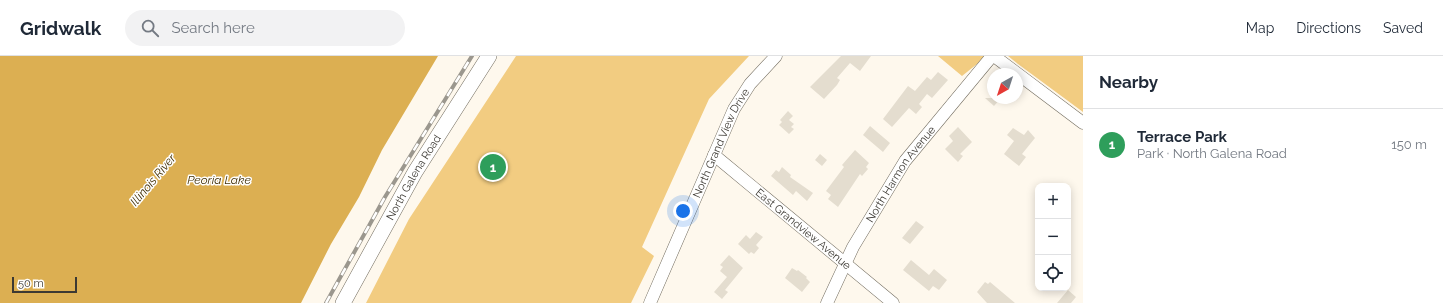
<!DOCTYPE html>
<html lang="en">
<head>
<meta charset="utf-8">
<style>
	body { margin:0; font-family:Raleway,sans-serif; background:#f2f2f3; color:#1f2937 }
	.controls { position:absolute; right:12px; bottom:12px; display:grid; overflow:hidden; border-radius:8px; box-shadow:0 2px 10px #0003 }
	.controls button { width:36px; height:36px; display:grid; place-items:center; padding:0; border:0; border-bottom:1px solid #e0e1e3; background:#fff; color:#1f2937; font:20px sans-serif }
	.compass { position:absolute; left:987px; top:12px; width:36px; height:36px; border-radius:50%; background:#fff; box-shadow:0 2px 10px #0003; rotate:219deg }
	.scale { position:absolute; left:12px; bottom:10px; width:65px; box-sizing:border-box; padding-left:4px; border:2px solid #3c3933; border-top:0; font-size:11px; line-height:14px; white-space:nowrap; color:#3c3933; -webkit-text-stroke:3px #fff; paint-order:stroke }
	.you { position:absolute; left:683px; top:155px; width:14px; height:14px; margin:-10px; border:3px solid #fff; border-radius:50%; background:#1a73e8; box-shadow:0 0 0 6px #1a73e833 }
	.badge { display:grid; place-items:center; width:26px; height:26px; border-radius:50%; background:#2563eb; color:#fff; font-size:13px; font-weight:700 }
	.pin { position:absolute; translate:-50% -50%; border:2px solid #fff; box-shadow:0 1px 4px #0006 }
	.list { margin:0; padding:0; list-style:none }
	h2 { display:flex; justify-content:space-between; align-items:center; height:52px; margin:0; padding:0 16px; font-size:17px }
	h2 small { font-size:13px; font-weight:400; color:#747a83 }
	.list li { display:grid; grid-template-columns:26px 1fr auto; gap:12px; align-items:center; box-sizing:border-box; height:72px; padding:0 16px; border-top:1px solid #e0e1e3 }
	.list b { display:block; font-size:15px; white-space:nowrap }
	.list p { margin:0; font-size:13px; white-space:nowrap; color:#747a83 }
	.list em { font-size:13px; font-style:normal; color:#747a83 }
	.icon { flex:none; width:22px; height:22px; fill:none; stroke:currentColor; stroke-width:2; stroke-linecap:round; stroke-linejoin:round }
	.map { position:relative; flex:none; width:1083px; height:247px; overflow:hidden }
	header { display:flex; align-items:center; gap:24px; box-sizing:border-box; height:56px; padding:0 20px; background:#fff; border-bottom:1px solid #e0e1e3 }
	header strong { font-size:19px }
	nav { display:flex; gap:22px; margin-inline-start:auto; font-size:14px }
	.search { width:280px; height:36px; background:#f2f2f3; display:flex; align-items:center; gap:10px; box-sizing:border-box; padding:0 14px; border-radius:22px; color:#747a83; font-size:15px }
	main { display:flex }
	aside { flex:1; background:#fff }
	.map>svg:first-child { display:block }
	.green { fill:#f2cc81 }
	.water { fill:#dcaf52 }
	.building { fill:#e4ddcf }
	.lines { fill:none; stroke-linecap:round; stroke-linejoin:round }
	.minor-casing { stroke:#726c5f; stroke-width:13 }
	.major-casing { stroke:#726c5f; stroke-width:16 }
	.minor { stroke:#fff; stroke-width:12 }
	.major { stroke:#fff; stroke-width:15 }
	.rail-casing { stroke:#9b978e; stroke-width:4 }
	.rail { stroke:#fff; stroke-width:2.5; stroke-dasharray:8; stroke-linecap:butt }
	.labels { text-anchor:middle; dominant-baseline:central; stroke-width:3; stroke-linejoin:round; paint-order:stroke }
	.street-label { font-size:11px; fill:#3c3933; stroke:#fff }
	.water-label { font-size:12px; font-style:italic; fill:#412f05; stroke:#fff }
</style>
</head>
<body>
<header>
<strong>Gridwalk</strong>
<div class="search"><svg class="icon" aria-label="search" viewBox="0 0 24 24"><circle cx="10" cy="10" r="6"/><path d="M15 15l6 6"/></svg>Search here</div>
<nav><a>Map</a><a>Directions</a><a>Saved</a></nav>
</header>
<main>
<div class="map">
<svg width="1083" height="247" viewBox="0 0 1083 247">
	<rect width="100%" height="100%" fill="#fef8ed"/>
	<path class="green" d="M516,0H749L709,43L642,191L654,200L631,247H366L409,163Z
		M938,0H987L962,20Z
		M1008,0H1083V56L1018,8Z"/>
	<path class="water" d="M0,0H438L382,94L359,141L331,188L301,247H0Z"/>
	<path class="building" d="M841,0H871L860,15L850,7L837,22L840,24L837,29L824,43L810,31Z
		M938,16L948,24L932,42L927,38L919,48L922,51L916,58L909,52L892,71L883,63L908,30L915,35L927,21L931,24Z
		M985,42H1001L994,50Z
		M788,55L793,60L789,64L794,68L791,71L794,73L789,78L779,69L782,66L780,64Z
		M870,70L890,87L883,96L863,79Z
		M958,71L972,86L960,98L963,100L958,106L945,93L953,85L949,80Z
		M1013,72L1024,79L1028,74L1035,82L1022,98L1026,101L1019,110L1004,98L1014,85L1007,79Z
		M855,94L869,107L866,111L868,113L862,120L860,118L838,151L828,143L831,139L826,135L844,111L842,109Z
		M820,98L827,104L822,110L815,104Z
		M782,111L791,119L790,121L813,137L807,145L796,135L793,139L771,120L776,114L779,116Z
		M916,165L924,171L910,188L902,182Z
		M756,176L763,181L756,189L759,192L754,198L751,196L749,198L738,188L746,179L750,183Z
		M729,199L743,212L725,234L728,236L722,243L714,236L727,221L720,215L723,211L720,209Z
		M911,204L929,219L934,213L947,224L939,234L933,230L929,235L903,214Z
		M792,212L797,215L798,214L807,221L806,222L810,226L802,236L785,222Z
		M985,226L988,228L990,226L1015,247H987L977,236Z
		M1068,234L1076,241L1071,247H1057Z"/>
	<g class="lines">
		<g class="minor-casing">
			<g id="minor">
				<path d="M994,0L1083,67"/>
				<path id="s1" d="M714,99L893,247"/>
				<path id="s2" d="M650,247L734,53L750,28L776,0"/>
				<path id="s3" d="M827,247L853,191L905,105L992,0"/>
			</g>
		</g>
		<g class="major-casing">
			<g id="major">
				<path id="s4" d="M343,247L415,116L489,0"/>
			</g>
		</g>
		<use href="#minor" class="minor"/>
		<use href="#major" class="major"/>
		<g class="rail-casing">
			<path id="rail" d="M326,247L385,141L472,0"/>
		</g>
		<use href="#rail" class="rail"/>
	</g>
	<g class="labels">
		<g class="street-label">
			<text stroke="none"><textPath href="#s2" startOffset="175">North Grand View Drive</textPath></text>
			<text stroke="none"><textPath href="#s3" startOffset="149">North Harmon Avenue</textPath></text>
			<text stroke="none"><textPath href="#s4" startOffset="144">North Galena Road</textPath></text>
			<text stroke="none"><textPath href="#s1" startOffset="116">East Grandview Avenue</textPath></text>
		</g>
		<g class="water-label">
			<text transform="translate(153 124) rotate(-50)">Illinois River</text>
			<text x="219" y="124">Peoria Lake</text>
		</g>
	</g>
</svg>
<div class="controls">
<button>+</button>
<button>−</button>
<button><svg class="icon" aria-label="locate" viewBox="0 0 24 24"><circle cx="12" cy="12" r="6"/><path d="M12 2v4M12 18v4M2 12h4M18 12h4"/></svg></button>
</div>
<svg class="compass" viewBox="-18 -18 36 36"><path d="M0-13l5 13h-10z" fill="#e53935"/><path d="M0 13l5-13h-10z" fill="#747a83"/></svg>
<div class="scale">50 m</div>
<div class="you"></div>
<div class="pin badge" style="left:493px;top:111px;background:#2e9e5b">1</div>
</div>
<aside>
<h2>Nearby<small></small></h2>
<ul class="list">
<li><span class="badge" style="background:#2e9e5b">1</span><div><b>Terrace Park</b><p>Park · North Galena Road</p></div><em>150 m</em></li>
</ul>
</aside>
</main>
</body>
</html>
